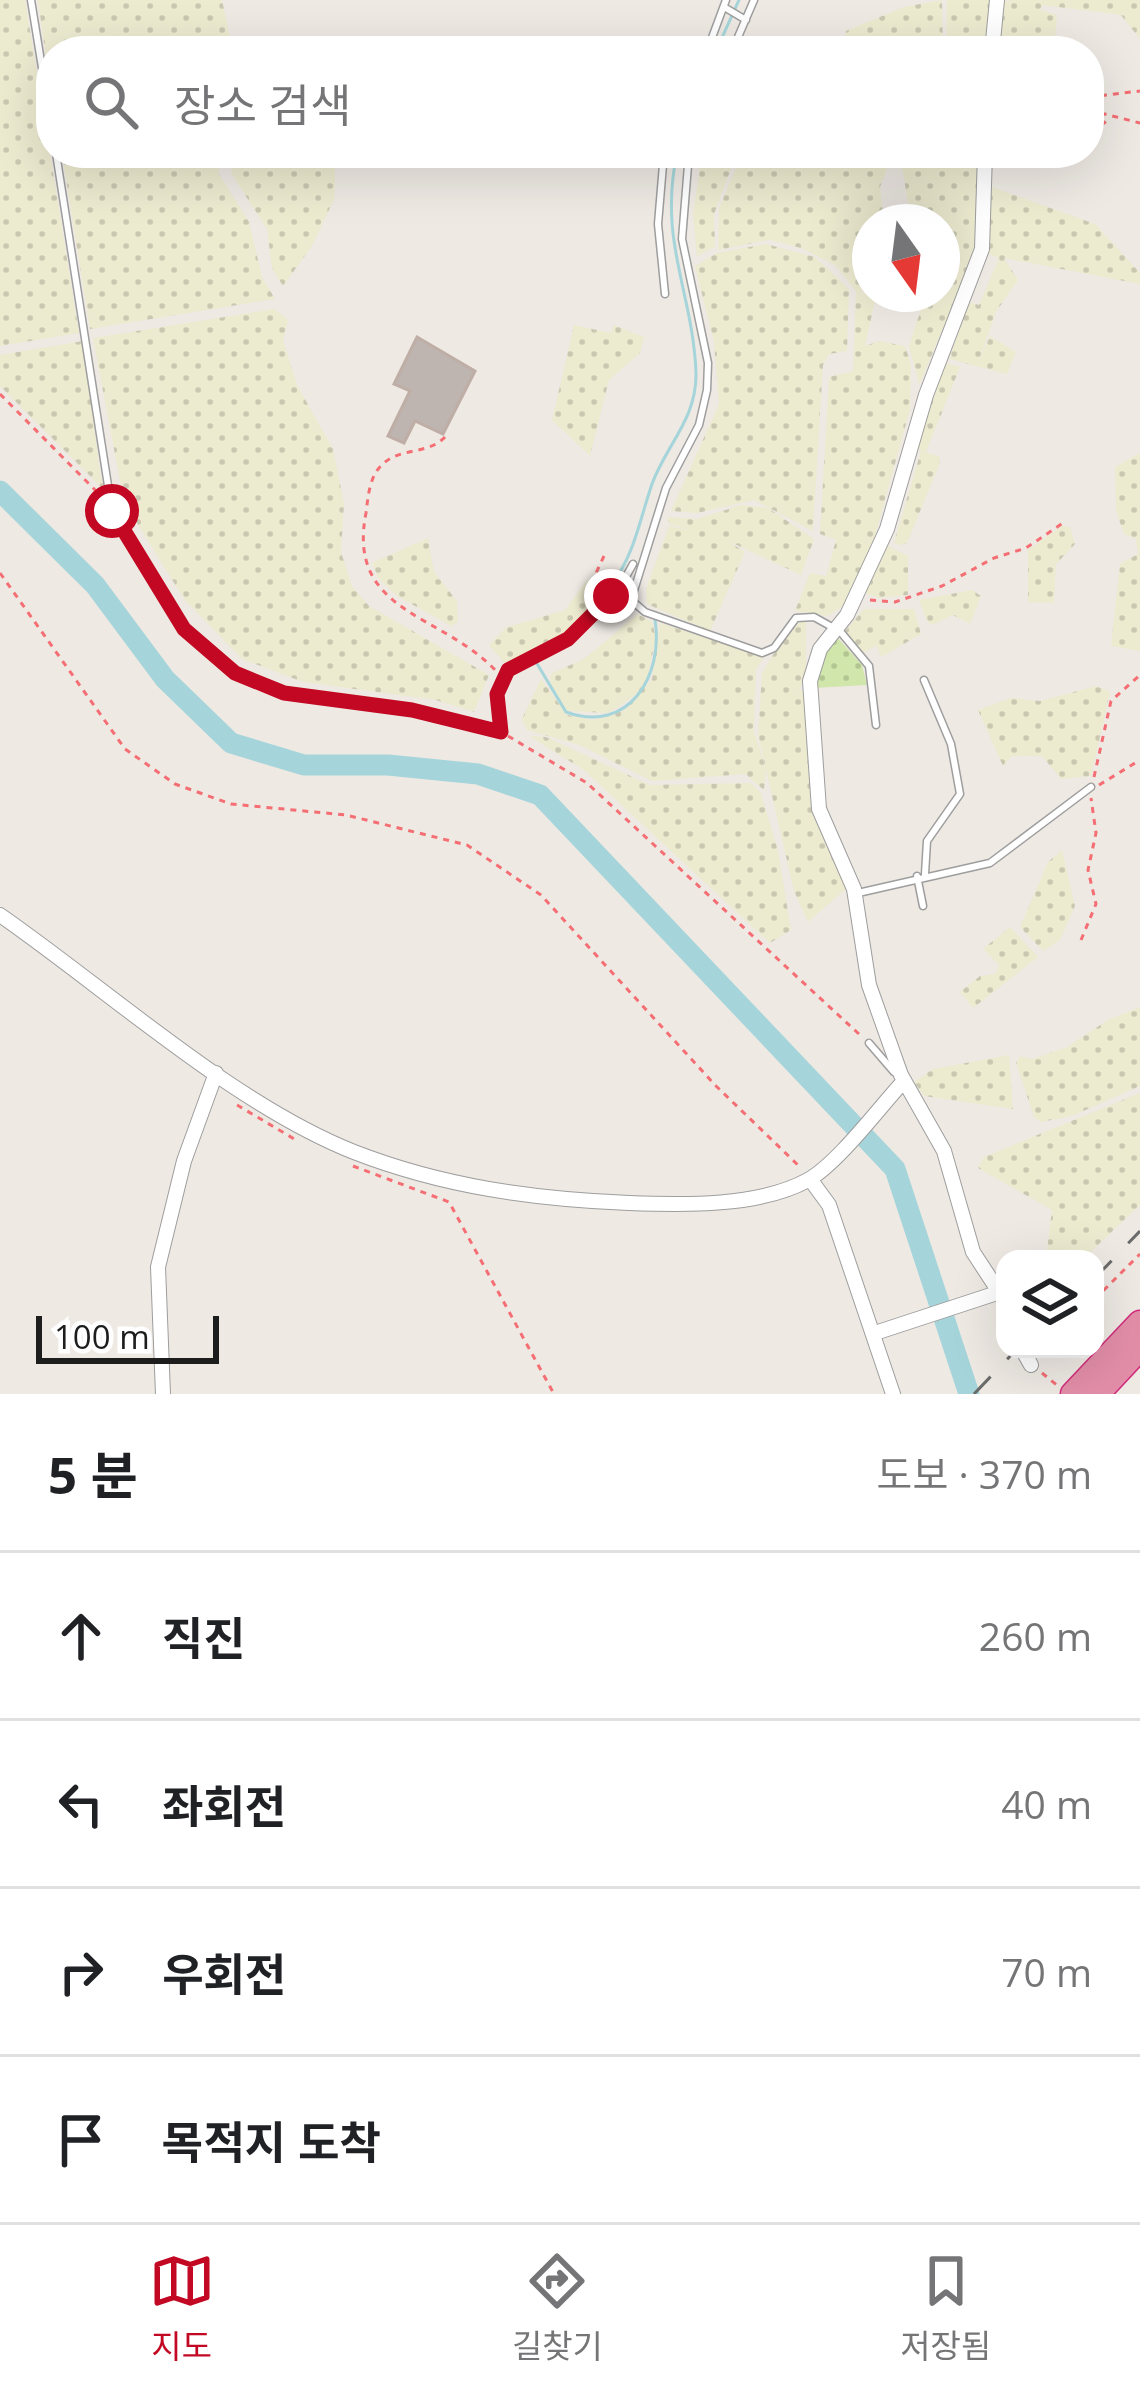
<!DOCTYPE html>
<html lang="ko">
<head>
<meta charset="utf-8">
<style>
	body { margin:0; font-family:"Open Sans","Noto Sans KR",sans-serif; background:#f2f2f2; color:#202124 }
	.controls { position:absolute; right:36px; bottom:36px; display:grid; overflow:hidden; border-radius:24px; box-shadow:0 12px 48px #0002 }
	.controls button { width:108px; height:108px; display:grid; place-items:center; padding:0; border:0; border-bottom:3px solid #e0e0e0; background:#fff; color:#202124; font:60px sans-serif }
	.compass { position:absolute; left:852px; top:204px; width:108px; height:108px; border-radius:50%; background:#fff; box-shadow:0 12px 48px #0002; rotate:166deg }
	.scale { position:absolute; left:36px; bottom:30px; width:183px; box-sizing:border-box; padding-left:12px; border:6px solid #1d1d1d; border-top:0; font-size:33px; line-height:42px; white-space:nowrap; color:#1d1d1d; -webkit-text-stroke:9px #fff; paint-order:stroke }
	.stop { position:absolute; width:36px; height:36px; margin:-27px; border:9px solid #c20822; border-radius:50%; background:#fff }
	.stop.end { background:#c20822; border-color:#fff; box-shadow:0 3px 12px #0008 }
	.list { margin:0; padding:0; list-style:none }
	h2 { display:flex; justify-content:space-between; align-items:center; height:156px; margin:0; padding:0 48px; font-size:51px }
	h2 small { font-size:39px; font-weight:400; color:#757577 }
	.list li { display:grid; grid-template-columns:78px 1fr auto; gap:36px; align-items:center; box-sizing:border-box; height:168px; padding:0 48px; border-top:3px solid #e0e0e0 }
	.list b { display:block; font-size:45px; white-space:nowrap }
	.list em { font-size:39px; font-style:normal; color:#757577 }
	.icon { flex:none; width:66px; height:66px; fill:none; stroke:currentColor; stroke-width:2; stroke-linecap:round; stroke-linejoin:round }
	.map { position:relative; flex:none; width:1140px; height:1394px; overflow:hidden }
	.search { position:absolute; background:#fff; box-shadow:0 12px 48px #0002; left:36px; right:36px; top:36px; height:132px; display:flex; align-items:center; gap:30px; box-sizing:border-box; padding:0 42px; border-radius:48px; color:#757577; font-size:45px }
	.sheet { height:828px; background:#fff }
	nav { display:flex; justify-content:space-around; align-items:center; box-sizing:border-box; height:168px; border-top:3px solid #e0e0e0; background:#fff; font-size:33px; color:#757577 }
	nav a { display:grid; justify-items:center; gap:6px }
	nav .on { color:#c20822 }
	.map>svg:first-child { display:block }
	.farmland { fill:url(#farmland-dots) }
	.garden { fill:url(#garden-dots) }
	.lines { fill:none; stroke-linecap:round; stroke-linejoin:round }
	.stream { stroke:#a5d5da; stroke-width:3 }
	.river { stroke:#a5d5da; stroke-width:21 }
	.building { fill:#beb4b0; stroke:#bfaea6; stroke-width:3 }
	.lane-casing { stroke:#9e9e9e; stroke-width:9 }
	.street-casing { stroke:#9e9e9e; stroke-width:16 }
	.highway-casing { stroke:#d12b7b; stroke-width:27 }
	.path { stroke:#f46e73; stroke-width:3; stroke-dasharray:6 6; stroke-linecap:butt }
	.lane { stroke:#fff; stroke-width:6 }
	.street { stroke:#fff; stroke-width:14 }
	.highway { stroke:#e38ea9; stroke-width:24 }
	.rail { stroke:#6b6b6b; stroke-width:3; stroke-dasharray:24 24; stroke-linecap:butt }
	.route { stroke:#c20822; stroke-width:15 }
</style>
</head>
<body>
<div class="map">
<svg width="1140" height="1394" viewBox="0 0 1140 1394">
	<defs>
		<pattern id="farmland-dots" width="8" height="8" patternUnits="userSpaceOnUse" patternTransform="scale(3)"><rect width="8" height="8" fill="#eceacf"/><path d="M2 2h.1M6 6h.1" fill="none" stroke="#cac8b1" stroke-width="1.8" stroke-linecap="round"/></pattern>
		<pattern id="garden-dots" width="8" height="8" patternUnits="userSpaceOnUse" patternTransform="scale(3)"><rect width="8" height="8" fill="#d0e6ab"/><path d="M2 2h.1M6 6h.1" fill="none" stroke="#b2c593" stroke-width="1.8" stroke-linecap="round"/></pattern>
	</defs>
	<rect width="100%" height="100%" fill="#eee9e3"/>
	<path class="farmland" d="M0,0H25L79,333L0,346Z
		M38,0H222L233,51H51V93Z
		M942,0L943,51H841L846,31L904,7Z
		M947,0H990L988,51H946Z
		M1013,0H1140V39L1121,15L1043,5L1040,10L1057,15L1054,51H996L1000,2Z
		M62,153H220L219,174L249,222L262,277L275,299L90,329Z
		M702,153H737L714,214L715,247L697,256L693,215Z
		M742,153H877L890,161L880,187L884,222H870V292H857L876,296L865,346L879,341L905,346L911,364L910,409L870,554L842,607L827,616L795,611L810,573L826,576L836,540L820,534L829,377L853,371L856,291L835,265L801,248L769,240L718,250L719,208Z
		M900,153H983L979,244L919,385L909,346L926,294H942L943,230L942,222H911Z
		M233,157L323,162L335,168V197L312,246L283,286L272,268L267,229L231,173Z
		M992,187L1095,224L1140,273V284L1004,258L1018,280L996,312L979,360L990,336L1016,352L1007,374L949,359L968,302L979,305L999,258L986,253Z
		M766,244L815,257L849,289L847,351L829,354L823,365L813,531L754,500L697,513L671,511L719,404L714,342L695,266L717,253Z
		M274,309L288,320L283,340L297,385L333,449L344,504L341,552L352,586L369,606L489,675L474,712L436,700L303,682L242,659L184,599L124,502L93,338Z
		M574,325L611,333L614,325L644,337L640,353L609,380L590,456L552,420Z
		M83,341L100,472L105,491L0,386V355Z
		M944,362L960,367L926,452L940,457L939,465L907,543L900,545L894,543L921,451L917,447Z
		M1140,453V651L1111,646L1120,564L1138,554L1136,539L1124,534L1116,511L1115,467Z
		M741,505L768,508L814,539L801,575L728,541L745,552L710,631L647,604L646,589L669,526L689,530L669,524L668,517L697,519Z
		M1062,526L1070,527L1075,544L1056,564L1054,603L1028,602V550Z
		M428,538L434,572L457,601L458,622L451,626L397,596L378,578L372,563Z
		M884,544L908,556V595L879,598L862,592Z
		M588,579L600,595L573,629L506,665L489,645L507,627L565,610Z
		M972,590L981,596L970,624L953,615L932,625L927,621L919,600Z
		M864,609H914L921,634L881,657L877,645L863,653L845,631Z
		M638,614L652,622L656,638L645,688L609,713L567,711L551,690L550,674L584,659Z
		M806,620V679L799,689L805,693L812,812L846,889L808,922L794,891L758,735L762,673L789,628Z
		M660,623L764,657L756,670L754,731L766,769L764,790L745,774L652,781L579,745L527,730L522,719L541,679L567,715L593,720L625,710L652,679Z
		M1096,686L1110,692L1091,776L1061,779L1042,756H1012L1003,766L978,710L1011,698L1040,701Z
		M529,736L546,737L650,785L751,783L761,793L778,851L791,930L770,943L584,770Z
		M1062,850L1075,906L1060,940L1043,951L1020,927L1048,862Z
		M1010,927L1038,957L973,1008L960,992L980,976L995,974L999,965L983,949Z
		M1140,1007V1086L1072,1116L1041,1122L1034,1117L1016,1063L1020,1056L1032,1059L1067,1047L1108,1020Z
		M1009,1055L1013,1109L924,1096L914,1082L933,1069Z
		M1140,1093V1205L1083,1259H1056L1047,1250L1052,1210L978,1168L984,1157Z"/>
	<path class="garden" d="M835,635L862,665L867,685L814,688V673Z"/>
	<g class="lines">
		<path class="stream" d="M716,51L739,0
			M611,586C635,553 639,522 652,484C666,445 697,419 696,373C693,292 658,242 677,153
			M536,662L566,712C629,735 664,675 655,620"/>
		<path class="river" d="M0,491L95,585L165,679L231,743L304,765H388L478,774L540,795L895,1169L969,1394"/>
	</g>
	<path class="building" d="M417,337L475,371L443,434L415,421L404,443L388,436L410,391L394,384Z"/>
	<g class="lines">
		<g class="lane-casing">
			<path id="lane" d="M31,0L51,123
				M724,7L746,20
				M707,51L726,0
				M732,51L754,0
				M56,153L112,511
				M664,153L658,224L665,294
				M689,153L682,239L708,363L707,390L699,425L666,488L631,600L645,612L762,653L774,648L796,618L814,617L832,627
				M839,630L869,666L876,725
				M924,680L951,744L960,794L927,841L925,874
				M501,732L497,694L508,670L577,632L619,589L633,564
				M917,876L923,906
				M858,893L990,863L1091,787
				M869,1043L894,1072"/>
		</g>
		<g class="street-casing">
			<path id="street" d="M992,51L997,0
				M985,153L982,249L926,395L887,529L847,615L820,649L810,681L819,809L854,889L869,985L901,1075L944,1151L973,1252L1005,1301
				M0,915C108,990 233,1104 354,1152C444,1187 534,1199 629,1203C684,1205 759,1207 808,1180C838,1163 878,1109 903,1082
				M810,1179L829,1205L893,1394
				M875,1333L1000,1292
				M1022,1349L1031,1365
				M163,1394L158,1267L184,1161L216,1073"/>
		</g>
		<g class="highway-casing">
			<path id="highway" d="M1073,1394L1140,1323
				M1097,1394L1140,1348"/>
		</g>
		<path class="path" d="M1089,97L1140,91
			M1089,110L1140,123
			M1092,133L1110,118
			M0,394L100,495
			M445,437C427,456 397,446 379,468C369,480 368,498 366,513C346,614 443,613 497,672
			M116,517L184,629L235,673L284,693L412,710L493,730
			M604,556L596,573L606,592
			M0,573L125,749L175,784L231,804L346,815L467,845L541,895L716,1086L800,1167
			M870,600L895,602L942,586L994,558L1026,548L1063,523
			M508,736L587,783L860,1035
			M1094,777L1111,701L1140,675
			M1099,785L1140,760
			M1081,940L1096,904L1088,870L1096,833L1091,798
			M237,1105L296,1140
			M353,1166L449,1202L554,1394
			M1095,1299L1140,1254
			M1042,1373L1058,1386"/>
		<use href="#lane" class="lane"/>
		<use href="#street" class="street"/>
		<use href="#highway" class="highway"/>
		<path class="rail" d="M1095,1278L1140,1231
			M974,1394L1017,1349"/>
	</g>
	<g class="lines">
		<path class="route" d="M112,511L184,629L235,673L284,693L412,710L501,732L497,694L508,670L568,639L611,596"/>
	</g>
</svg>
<div class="controls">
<button><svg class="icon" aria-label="layers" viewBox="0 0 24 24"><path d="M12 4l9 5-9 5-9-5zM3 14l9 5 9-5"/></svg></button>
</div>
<svg class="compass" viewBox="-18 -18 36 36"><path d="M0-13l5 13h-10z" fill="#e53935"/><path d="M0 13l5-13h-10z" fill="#757577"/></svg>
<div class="scale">100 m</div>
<div class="stop" style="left:112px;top:511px"></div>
<div class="stop end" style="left:611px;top:596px"></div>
<div class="search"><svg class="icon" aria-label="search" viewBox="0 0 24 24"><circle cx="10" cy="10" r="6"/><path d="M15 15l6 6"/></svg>장소 검색</div>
</div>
<section class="sheet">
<h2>5 분<small>도보 · 370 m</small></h2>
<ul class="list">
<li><svg class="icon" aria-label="ahead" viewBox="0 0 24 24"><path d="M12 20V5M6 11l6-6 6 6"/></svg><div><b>직진</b></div><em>260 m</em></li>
<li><svg class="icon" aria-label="left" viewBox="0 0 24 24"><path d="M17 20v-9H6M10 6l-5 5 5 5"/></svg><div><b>좌회전</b></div><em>40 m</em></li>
<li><svg class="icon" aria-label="right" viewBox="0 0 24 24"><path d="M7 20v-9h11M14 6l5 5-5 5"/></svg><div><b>우회전</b></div><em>70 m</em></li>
<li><svg class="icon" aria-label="arrive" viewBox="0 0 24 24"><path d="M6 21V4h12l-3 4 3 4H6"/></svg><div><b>목적지 도착</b></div></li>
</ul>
</section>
<nav>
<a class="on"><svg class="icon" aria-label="map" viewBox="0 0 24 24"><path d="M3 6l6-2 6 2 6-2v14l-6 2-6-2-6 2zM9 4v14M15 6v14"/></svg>지도</a>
<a><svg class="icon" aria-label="directions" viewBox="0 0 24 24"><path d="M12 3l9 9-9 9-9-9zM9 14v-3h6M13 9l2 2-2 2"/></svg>길찾기</a>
<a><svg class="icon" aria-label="saved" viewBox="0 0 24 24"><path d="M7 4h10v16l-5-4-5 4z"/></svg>저장됨</a>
</nav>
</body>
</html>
